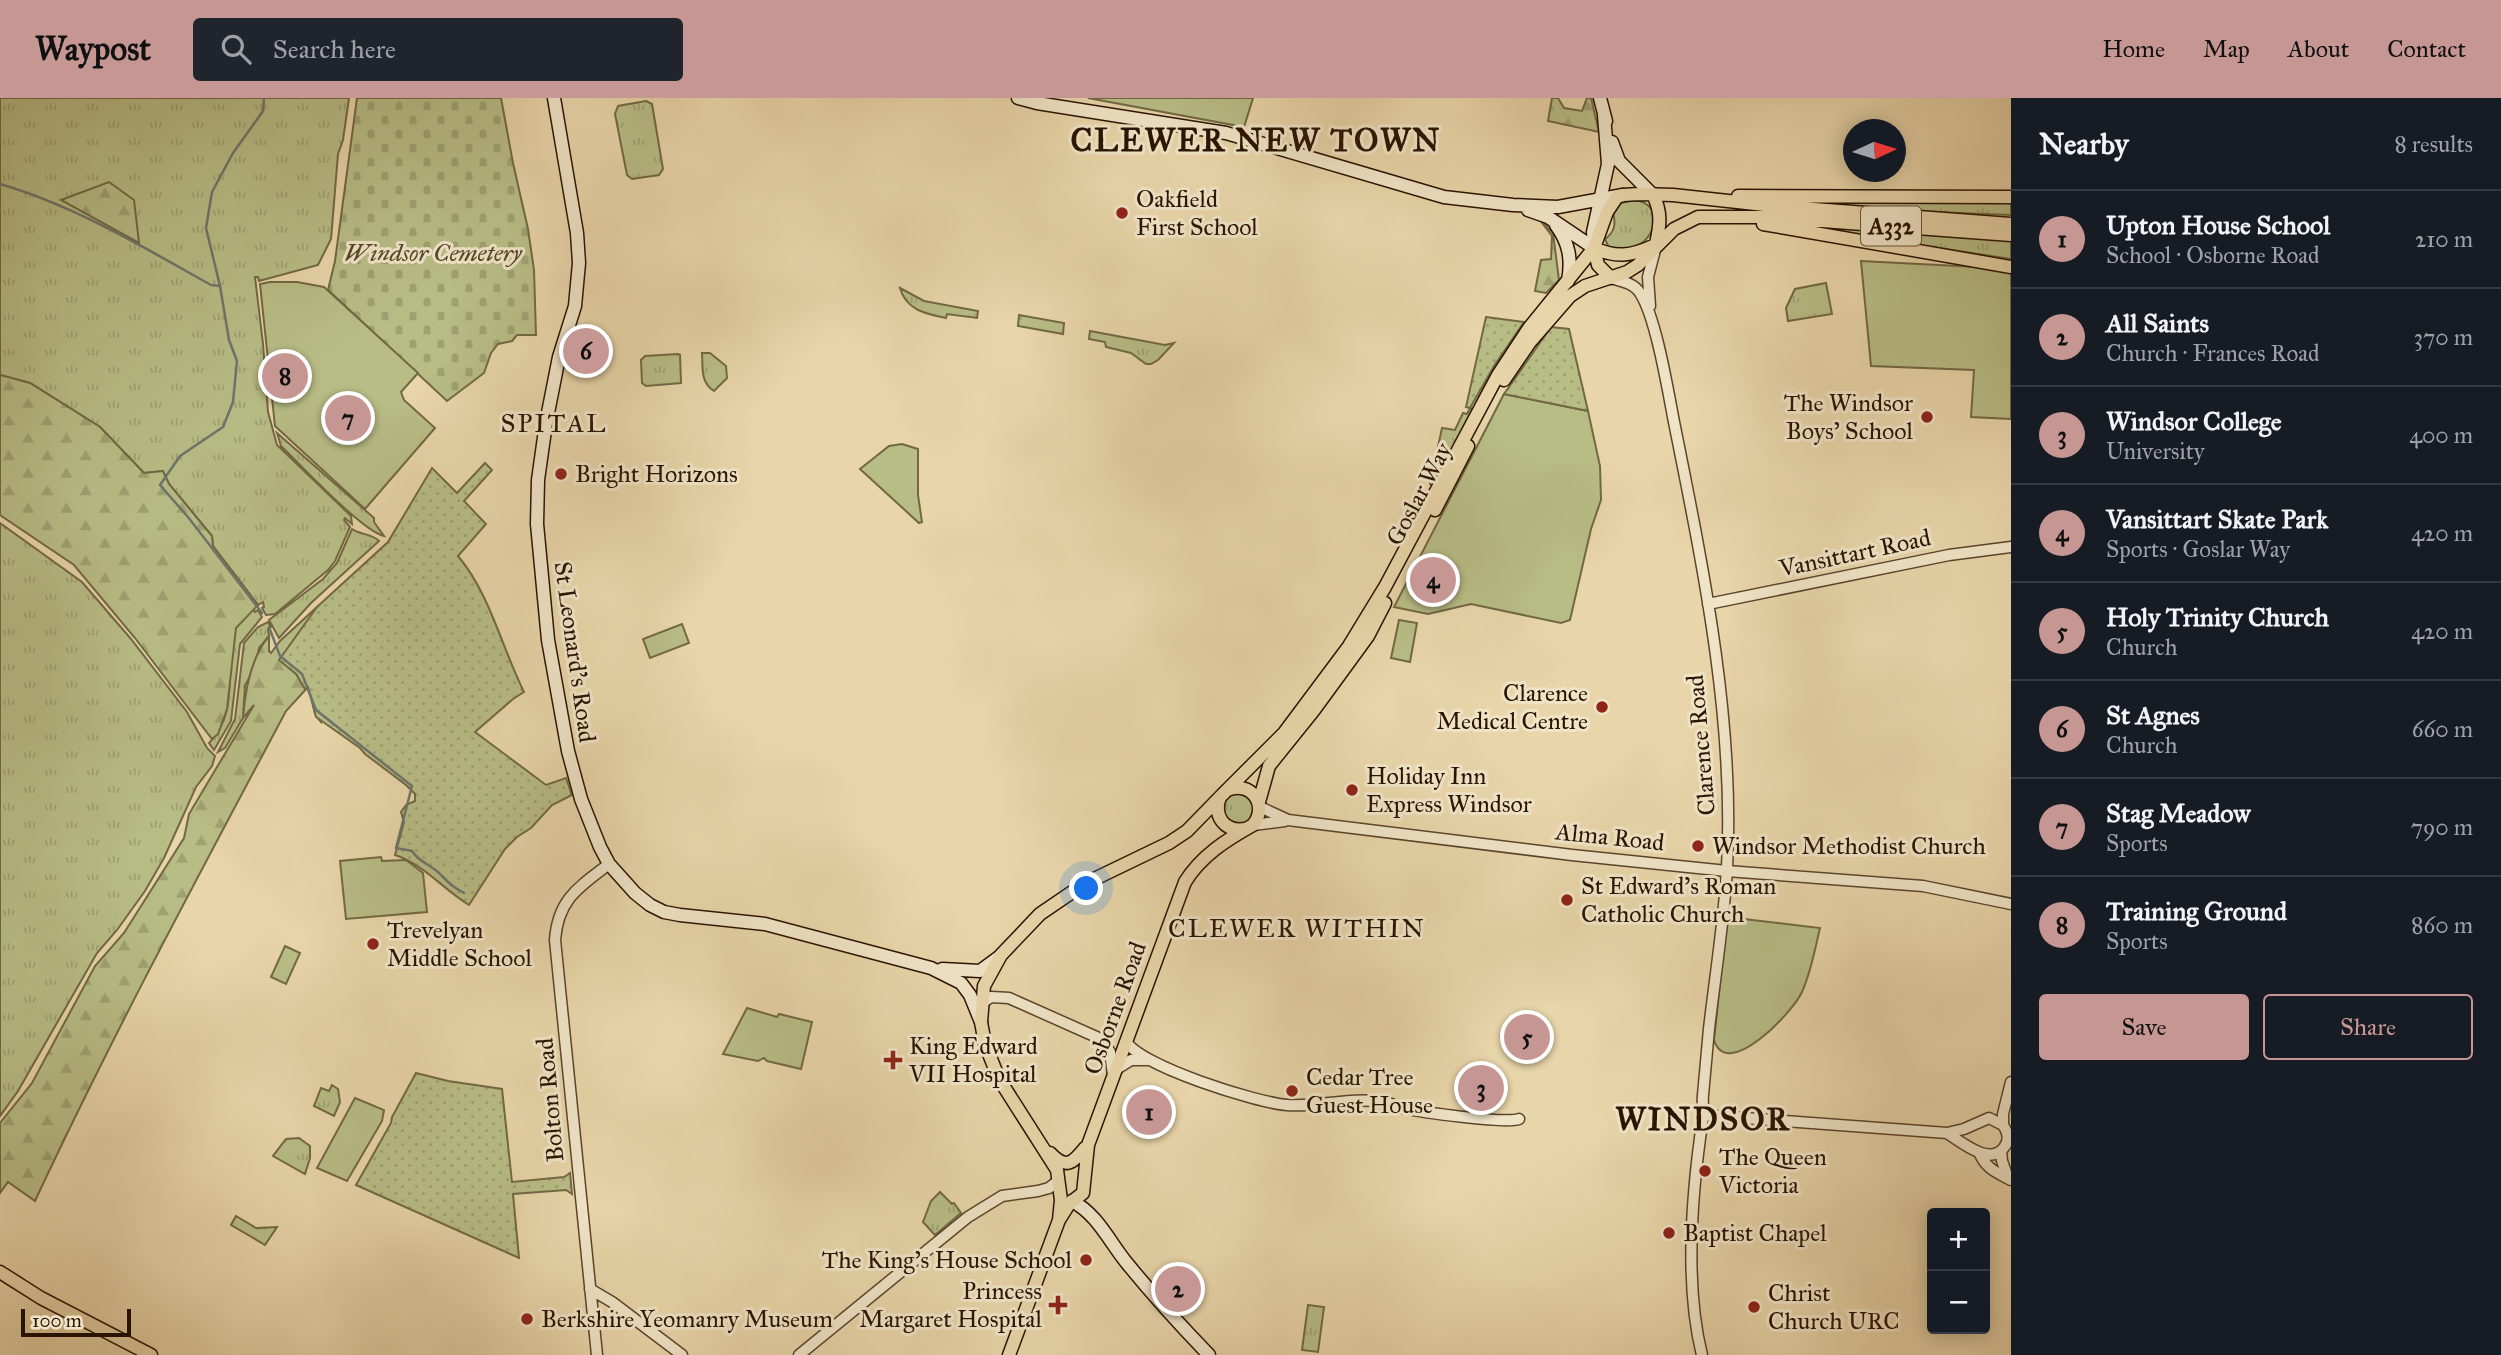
<!DOCTYPE html>
<html lang="en">
<head>
<meta charset="utf-8">
<style>
	body { margin:0; font-family:"IM FELL Great Primer",serif; background:#20242c; color:#f1f3f6 }
	.controls { position:absolute; right:21px; bottom:21px; display:grid; overflow:hidden; border-radius:7px; box-shadow:0 4px 18px #0003 }
	.controls button { width:63px; height:63px; display:grid; place-items:center; padding:0; border:0; border-bottom:2px solid #363941; background:#171b24; color:#f1f3f6; font:35px sans-serif }
	.compass { position:absolute; left:1843px; top:21px; width:63px; height:63px; border-radius:50%; background:#171b24; box-shadow:0 4px 18px #0003; rotate:86deg }
	.scale { position:absolute; left:21px; bottom:18px; width:110px; box-sizing:border-box; padding-left:7px; border:4px solid #2b1302; border-top:0; font-size:19px; line-height:24px; white-space:nowrap; color:#2b1302; -webkit-text-stroke:5px #f0e4c7; paint-order:stroke }
	.you { position:absolute; left:1087px; top:791px; width:24px; height:24px; margin:-18px; border:5px solid #fff; border-radius:50%; background:#1a73e8; box-shadow:0 0 0 10px #1a73e833 }
	.badge { display:grid; place-items:center; width:46px; height:46px; border-radius:50%; background:#c59692; color:#111; font-size:23px; font-weight:700 }
	.pin { position:absolute; translate:-50% -50%; border:4px solid #fff; box-shadow:0 2px 7px #0006 }
	.list { margin:0; padding:0; list-style:none }
	h2 { display:flex; justify-content:space-between; align-items:center; height:91px; margin:0; padding:0 28px; font-size:30px }
	h2 small { font-size:23px; font-weight:400; color:#9ea1a6 }
	.list li { display:grid; grid-template-columns:46px 1fr auto; gap:21px; align-items:center; box-sizing:border-box; height:98px; padding:0 28px; border-top:2px solid #363941 }
	.list b { display:block; font-size:26px; white-space:nowrap }
	.list p { margin:0; font-size:23px; white-space:nowrap; color:#9ea1a6 }
	.list em { font-size:23px; font-style:normal; color:#9ea1a6 }
	.actions { display:flex; gap:14px; padding:21px 28px }
	.actions a { flex:1; padding:16px 0; border:2px solid #c59692; border-radius:7px; text-align:center; font-size:24px; color:#c59692 }
	.actions .main { background:#c59692; color:#111 }
	.icon { flex:none; width:38px; height:38px; fill:none; stroke:currentColor; stroke-width:2; stroke-linecap:round; stroke-linejoin:round }
	.map { position:relative; flex:none; width:2011px; height:1257px; overflow:hidden }
	header { display:flex; align-items:center; gap:42px; box-sizing:border-box; height:98px; padding:0 35px; background:#c59692; color:#111 }
	header strong { font-size:33px }
	nav { display:flex; gap:38px; margin-inline-start:auto; font-size:24px }
	.search { width:490px; height:63px; background:#20242c; display:flex; align-items:center; gap:18px; box-sizing:border-box; padding:0 24px; border-radius:7px; color:#9ea1a6; font-size:26px }
	main { display:flex }
	aside { flex:1; background:#171b24 }
	.map>svg:first-child { display:block }
	.grass { fill:url(#grass-tufts); stroke:#726844; stroke-width:2 }
	.forest { fill:url(#forest-firs); stroke:#726844; stroke-width:2 }
	.cemetery { fill:url(#cemetery-stones); stroke:#726844; stroke-width:2 }
	.park { fill:#b8bd86; stroke:#726844; stroke-width:2 }
	.garden { fill:url(#garden-dots); stroke:#726844; stroke-width:2 }
	.lines { fill:none; stroke-linecap:round; stroke-linejoin:round }
	.stream { stroke:#6d756b; stroke-width:2.5 }
	.tertiary-casing { stroke:#5a442c; stroke-width:13 }
	.secondary-casing { stroke:#2b1302; stroke-width:15 }
	.primary-casing { stroke:#2b1302; stroke-width:15 }
	.tertiary { stroke:#f0e4c7; stroke-width:10 }
	.secondary { stroke:#f0e4c7; stroke-width:12 }
	.primary { stroke:#e8d5a9; stroke-width:12 }
	.poi-dot { fill:#8f2418; stroke:#f0e4c7; stroke-width:2.5 }
	.labels { text-anchor:middle; dominant-baseline:central; stroke-width:6; stroke-linejoin:round; paint-order:stroke }
	.shield { fill:#f0e4c7; stroke:#66523d; stroke-width:2 }
	.shield-label { font-size:23px; font-weight:bold; fill:#2b1302 }
	.poi-label { font-size:24px; fill:#2b1302; stroke:#f0e4c7; text-anchor:start }
	.park-label { font-size:24px; font-style:italic; fill:#55462a; stroke:#f0e4c7 }
	.street-label { font-size:24px; fill:#2b1302; stroke:#f0e4c7 }
	.neighbourhood-label { font-size:26px; letter-spacing:2px; fill:#2b1302; stroke:#f0e4c7 }
	.district-label { font-size:32px; font-weight:bold; letter-spacing:2px; fill:#2b1302; stroke:#f0e4c7 }
</style>
</head>
<body>
<header>
<strong>Waypost</strong>
<div class="search"><svg class="icon" aria-label="search" viewBox="0 0 24 24"><circle cx="10" cy="10" r="6"/><path d="M15 15l6 6"/></svg>Search here</div>
<nav><a>Home</a><a>Map</a><a>About</a><a>Contact</a></nav>
</header>
<main>
<div class="map">
<svg width="2011" height="1257" viewBox="0 0 2011 1257">
	<defs>
		<pattern id="grass-tufts" width="24" height="20" patternUnits="userSpaceOnUse" patternTransform="scale(1.75)"><rect width="24" height="20" fill="#b8bd86"/><path d="M3 7l-1-3M5 7V3M7 7l1-3M15 17l-1-3M17 17v-4M19 17l1-3" fill="none" stroke="#9ea272"/></pattern>
		<pattern id="forest-firs" width="22" height="20" patternUnits="userSpaceOnUse" patternTransform="scale(1.75)"><rect width="22" height="20" fill="#b8bd86"/><path d="M5 1l3.5 6h-7zM16 11l3.5 6h-7z" fill="#9ea272"/></pattern>
		<pattern id="cemetery-stones" width="16" height="16" patternUnits="userSpaceOnUse" patternTransform="scale(1.75)"><rect width="16" height="16" fill="#b8bd86"/><path d="M2 7V4a2 2 0 0 1 4 0v3zM10 15v-3a2 2 0 0 1 4 0v3z" fill="#9ea272"/></pattern>
		<pattern id="garden-dots" width="8" height="8" patternUnits="userSpaceOnUse" patternTransform="scale(1.75)"><rect width="8" height="8" fill="#b8bd86"/><path d="M2 2h.1M6 6h.1" fill="none" stroke="#9ea272" stroke-width="1.8" stroke-linecap="round"/></pattern>
	</defs>
	<rect width="100%" height="100%" fill="#e8d5a9"/>
	<filter id="stains"><feTurbulence type="fractalNoise" baseFrequency=".00286" numOctaves="4"/><feColorMatrix values="0 0 0 0 .2 0 0 0 0 .09 0 0 0 0 .02 0 0 0 .5 -.17"/></filter>
	<radialGradient id="worn" r=".72"><stop offset=".6" stop-color="#630" stop-opacity="0"/><stop offset="1" stop-color="#630" stop-opacity=".3"/></radialGradient>
	<path class="grass" d="M0,0H349L343,42L338,56L331,141L318,167L259,183L258,179H255L263,246L268,314L277,347L351,418L352,426L345,420L344,422L350,429L335,463L328,472L275,516L266,517L262,510L264,509L263,504L258,507L213,448L212,438L169,386L163,373L144,375L100,329L30,285L0,277Z
		M646,3L652,6L663,71L659,77L632,81L627,77L615,16L618,8Z
		M1634,102C1668,106 1655,148 1626,152C1621,153 1614,151 1609,150L1605,141C1615,134 1616,126 1613,114L1621,105Z
		M2011,102V117L1934,114L1775,103Z
		M1774,125L2011,141V161Z
		M1826,185L1832,216L1788,223L1786,210L1795,191Z
		M900,190L924,203L978,213L977,220L947,216L946,220C926,216 906,212 900,190Z
		M1019,217L1064,225L1063,236L1018,228Z
		M1090,233L1165,247L1174,245L1158,262L1151,266H1146L1131,255L1106,249L1105,244L1089,241Z
		M702,255H710L726,268L727,280L714,293C700,284 703,270 702,255Z
		M678,256L680,257L681,285L646,288L642,285L641,262L645,258Z
		M1470,310L1473,311L1433,388L1430,386L1442,330L1455,332L1463,315L1467,316Z
		M277,335L374,420V424L384,438C362,433 301,367 281,348Z
		M0,425L82,484L131,541L187,614L207,650L215,658L212,668L196,689L164,760L145,793L117,832L97,855L18,993L0,1018Z
		M352,431C360,437 371,435 379,443L311,505L279,540L269,522L323,481L337,465Z
		M253,510L255,514L258,512L262,519L240,546L231,623L214,652L209,645C240,615 224,569 235,532C238,525 247,517 253,510Z
		M268,524L271,529L268,531L269,538L259,550L256,566L245,588L243,620L225,650L218,654L235,621L244,545L258,529Z
		M1243,695L1256,707L1248,728L1226,726L1222,704L1231,696Z
		M332,987L338,991L340,1004L334,1018L314,1008L321,990L329,993Z
		M299,1040L310,1048V1060L305,1076L273,1058L286,1041Z
		M940,1094L952,1106L954,1105L961,1115L935,1137L923,1124L931,1103Z
		M236,1118L256,1130L277,1129L265,1147L231,1127Z
		M1308,1207L1324,1209L1318,1254L1302,1252Z"/>
	<path class="forest" d="M1552,0H1558L1564,10L1582,13L1587,0H1591L1599,34L1548,23Z
		M109,84L134,102L139,145L61,102Z
		M1539,121L1553,135L1559,182L1546,195L1535,193L1541,162L1551,161L1552,138Z
		M0,277L30,285L100,329L144,375L163,373L169,386L212,438L213,448L258,507L236,530L227,611L218,636L212,641L135,540L74,467L0,417Z
		M317,509L321,624C310,614 315,600 308,589L286,613C200,775 113,936 35,1103L8,1084L0,1095V1025L32,985L95,868L124,835L184,740L189,716L254,607L243,620C245,593 251,559 269,538V553L271,555L280,543Z"/>
	<path class="cemetery" d="M357,0H501L513,65L528,131L534,172L536,237H517L512,243L498,246L491,255L484,275L447,303L328,192L335,163Z"/>
	<path class="park" d="M1088,0H1253L1244,29Z
		M1861,163L1978,169L2011,173V321L1971,319L1974,272L1871,268Z
		M270,184H297L324,189L418,275L401,294L404,302L435,330L365,411L275,328L260,186Z
		M1504,296L1588,313L1600,368L1601,402L1591,431L1570,522L1561,525L1471,506L1428,516L1394,509Z
		M902,346L918,351V397L922,424L919,425L860,371L889,348Z
		M1399,522L1417,525L1410,564L1391,560Z
		M682,526L689,545L650,560L643,541Z
		M381,759L382,763L406,762L423,775L427,814L346,821L340,763Z
		M1727,819L1820,830C1815,851 1811,874 1802,894C1793,914 1727,984 1714,942Z
		M285,848L300,855L286,886L271,879Z
		M747,910L777,919L779,916L812,924L801,971L767,963L764,960L758,963L723,956Z
		M355,1000L384,1012L382,1023L347,1083L317,1070Z"/>
	<path class="garden" d="M1486,219L1524,224L1494,268L1470,310L1466,309Z
		M1551,229L1569,231L1588,313L1504,296Z
		M485,365L492,372L464,403L486,426L458,458C490,496 502,550 524,594L513,601L475,634L546,687L566,680L572,697L552,707L531,730L517,739L505,751L469,807C443,791 423,766 395,757L404,724L401,714L406,707L415,703V696L406,687L365,656L360,650L316,619L308,589L305,591L296,576L279,562L317,509L388,444L432,370L457,395Z
		M416,975L448,983L502,991L512,1084L564,1079L570,1075L572,1096L566,1092L513,1096L519,1160L356,1087L391,1025L392,1019Z"/>
	<g class="lines">
		<path class="stream" d="M0,86C75,108 143,149 211,187L220,188
			M262,515L188,419L160,387L180,358L223,329L233,304L237,263L229,242L220,188L206,130L212,94L233,55L263,13L264,0
			M269,529L280,558L302,576L316,612L412,688L396,750L412,753C419,765 433,767 442,778C450,786 453,789 464,795"/>
		<g class="tertiary-casing">
			<path id="tertiary" d="M1611,180C1621,183 1634,185 1640,195C1656,219 1668,293 1674,324C1703,469 1735,622 1727,770C1724,824 1715,878 1709,931C1707,953 1705,975 1703,997C1702,1005 1704,1012 1703,1019C1692,1092 1684,1185 1702,1257
				M1650,208L1648,179L1656,148
				M1708,506L1949,457L2011,449
				M1260,709L1288,722L1572,757L1727,773L1923,788L2011,806
				M1253,727L1285,723
				M981,906L991,899L1009,900L1101,941L1110,954L1113,977
				M1126,943C1139,968 1258,1005 1287,1007C1319,1009 1350,999 1383,1004C1390,1005 1396,1008 1403,1010C1421,1014 1505,1026 1519,1021
				M1115,972L1131,962H1148
				M1704,1017L1947,1035L1964,1031L1989,1020L2003,1027C2007,1033 2010,1041 2005,1048C1992,1070 1961,1044 1947,1035
				M2003,1027V1016L2011,984
				M2001,1053L2002,1063L2008,1080
				M1979,1054C1986,1071 1996,1074 2011,1082
				M590,1191L612,1204L682,1257
				M597,1257L555,842C558,801 579,789 609,766
				M799,1257L968,1119L1002,1098L1038,1093L1049,1090L1058,1083"/>
		</g>
		<g class="secondary-casing">
			<path id="secondary" d="M554,0L577,135L579,165L575,208L559,259L546,325L538,382L537,426L548,542L568,653L581,701L600,749L609,766L635,795L650,807L664,814L680,817L765,826L931,870L961,885L970,897L981,924
				M1018,0L1037,5L1226,35L1444,99L1513,107L1558,109L1623,97
				M1600,0L1606,23
				M1612,44L1619,63L1653,97
				M1528,112L1548,119L1594,150
				M1556,127C1569,145 1572,161 1568,183
				M1594,147L1593,134L1608,66L1604,17
				M942,871L980,873L999,859
				M1072,1103C1097,1116 1109,1143 1126,1164C1152,1196 1180,1227 1209,1257"/>
		</g>
		<g class="primary-casing">
			<path id="primary" d="M1653,97C1662,114 1660,128 1656,146
				M1738,98L2011,99
				M1763,126L2011,169
				M1594,150C1616,160 1631,158 1653,148
				M1594,150L1598,167L1611,180
				M1504,282L1530,244L1570,198L1585,188L1627,174L1638,167L1674,131L1698,119H1767L2011,137
				M1435,412L1468,348
				M1227,692L1284,635L1349,548L1385,489L1498,277L1529,230L1594,150L1607,114L1617,99L1623,97L1639,96L1673,97L1774,108L2011,126
				M1220,699C1213,718 1224,734 1245,731
				M1259,704L1269,668L1314,612L1368,538L1385,505
				M1050,1055C1066,1072 1073,1065 1085,1050
				M0,1174L41,1200L151,1257
				M1009,1257L1059,1122L1069,1106L1083,1095L1088,1047L1185,784C1201,758 1226,742 1253,727C1269,707 1251,682 1227,692L1187,733L1169,745L1084,786L1040,816L1001,857L984,888L981,924L985,946L999,981L1057,1072L1061,1102L1059,1122"/>
		</g>
		<use href="#tertiary" class="tertiary"/>
		<use href="#secondary" class="secondary"/>
		<use href="#primary" class="primary"/>
	</g>
	<g class="poi-dot">
		<circle cx="1122" cy="115" r="7"/>
		<circle cx="1927" cy="319" r="7"/>
		<circle cx="561" cy="376" r="7"/>
		<circle cx="1602" cy="609" r="7"/>
		<circle cx="1352" cy="692" r="7"/>
		<circle cx="1698" cy="748" r="7"/>
		<circle cx="1567" cy="802" r="7"/>
		<circle cx="373" cy="846" r="7"/>
		<path d="M889.5 951.5h7v7h7v7h-7v7h-7v-7h-7v-7h7z"/>
		<circle cx="1292" cy="993" r="7"/>
		<circle cx="1705" cy="1073" r="7"/>
		<circle cx="1669" cy="1135" r="7"/>
		<circle cx="1086" cy="1162" r="7"/>
		<path d="M1054.5 1196.5h7v7h7v7h-7v7h-7v-7h-7v-7h7z"/>
		<circle cx="1754" cy="1209" r="7"/>
		<circle cx="527" cy="1221" r="7"/>
	</g>
	<g class="labels">
		<rect class="shield" x="1861" y="108.5" width="60" height="39" rx="5"/>
		<g class="shield-label">
			<text x="1891" y="128">A332</text>
		</g>
		<g class="poi-label">
			<text x="1136" y="101">Oakfield<tspan x="1136" dy="28">First School</tspan></text>
			<text x="1913" y="305" text-anchor="end">The Windsor<tspan x="1913" dy="28">Boys' School</tspan></text>
			<text x="575" y="376">Bright Horizons</text>
			<text x="1588" y="595" text-anchor="end">Clarence<tspan x="1588" dy="28">Medical Centre</tspan></text>
			<text x="1366" y="678">Holiday Inn<tspan x="1366" dy="28">Express Windsor</tspan></text>
			<text x="1712" y="748">Windsor Methodist Church</text>
			<text x="1581" y="788">St Edward's Roman<tspan x="1581" dy="28">Catholic Church</tspan></text>
			<text x="387" y="832">Trevelyan<tspan x="387" dy="28">Middle School</tspan></text>
			<text x="909" y="948">King Edward<tspan x="909" dy="28">VII Hospital</tspan></text>
			<text x="1306" y="979">Cedar Tree<tspan x="1306" dy="28">Guest House</tspan></text>
			<text x="1719" y="1059">The Queen<tspan x="1719" dy="28">Victoria</tspan></text>
			<text x="1683" y="1135">Baptist Chapel</text>
			<text x="1072" y="1162" text-anchor="end">The King's House School</text>
			<text x="1042" y="1193" text-anchor="end">Princess<tspan x="1042" dy="28">Margaret Hospital</tspan></text>
			<text x="1768" y="1195">Christ<tspan x="1768" dy="28">Church URC</tspan></text>
			<text x="541" y="1221">Berkshire Yeomanry Museum</text>
		</g>
		<g class="park-label">
			<text x="433" y="155">Windsor Cemetery</text>
		</g>
		<g class="street-label">
			<text transform="translate(1419 396) rotate(-62)">Goslar Way</text>
			<text transform="translate(1855 455) rotate(-12)">Vansittart Road</text>
			<text transform="translate(575 554) rotate(82)">St Leonard's Road</text>
			<text transform="translate(1701 647) rotate(-95)">Clarence Road</text>
			<text transform="translate(1610 739) rotate(6)">Alma Road</text>
			<text transform="translate(1115 910) rotate(-70)">Osborne Road</text>
			<text transform="translate(550 1002) rotate(-95)">Bolton Road</text>
		</g>
		<g class="neighbourhood-label">
			<text x="554" y="325">SPITAL</text>
			<text x="1297" y="830">CLEWER WITHIN</text>
		</g>
		<g class="district-label">
			<text x="1256" y="42">CLEWER NEW TOWN</text>
			<text x="1703" y="1021">WINDSOR</text>
		</g>
	</g>
	<rect width="100%" height="100%" filter="url(#stains)"/>
	<rect width="100%" height="100%" fill="url(#worn)"/>
</svg>
<div class="controls">
<button>+</button>
<button>−</button>
</div>
<svg class="compass" viewBox="-18 -18 36 36"><path d="M0-13l5 13h-10z" fill="#e53935"/><path d="M0 13l5-13h-10z" fill="#9ea1a6"/></svg>
<div class="scale">100 m</div>
<div class="you"></div>
<div class="pin badge" style="left:1149px;top:1014px">1</div>
<div class="pin badge" style="left:1178px;top:1191px">2</div>
<div class="pin badge" style="left:1481px;top:990px">3</div>
<div class="pin badge" style="left:1433px;top:482px">4</div>
<div class="pin badge" style="left:1527px;top:939px">5</div>
<div class="pin badge" style="left:586px;top:253px">6</div>
<div class="pin badge" style="left:348px;top:320px">7</div>
<div class="pin badge" style="left:285px;top:278px">8</div>
</div>
<aside>
<h2>Nearby<small>8 results</small></h2>
<ul class="list">
<li><span class="badge">1</span><div><b>Upton House School</b><p>School · Osborne Road</p></div><em>210 m</em></li>
<li><span class="badge">2</span><div><b>All Saints</b><p>Church · Frances Road</p></div><em>370 m</em></li>
<li><span class="badge">3</span><div><b>Windsor College</b><p>University</p></div><em>400 m</em></li>
<li><span class="badge">4</span><div><b>Vansittart Skate Park</b><p>Sports · Goslar Way</p></div><em>420 m</em></li>
<li><span class="badge">5</span><div><b>Holy Trinity Church</b><p>Church</p></div><em>420 m</em></li>
<li><span class="badge">6</span><div><b>St Agnes</b><p>Church</p></div><em>660 m</em></li>
<li><span class="badge">7</span><div><b>Stag Meadow</b><p>Sports</p></div><em>790 m</em></li>
<li><span class="badge">8</span><div><b>Training Ground</b><p>Sports</p></div><em>860 m</em></li>
</ul>
<div class="actions"><a class="main">Save</a><a>Share</a></div>
</aside>
</main>
</body>
</html>
